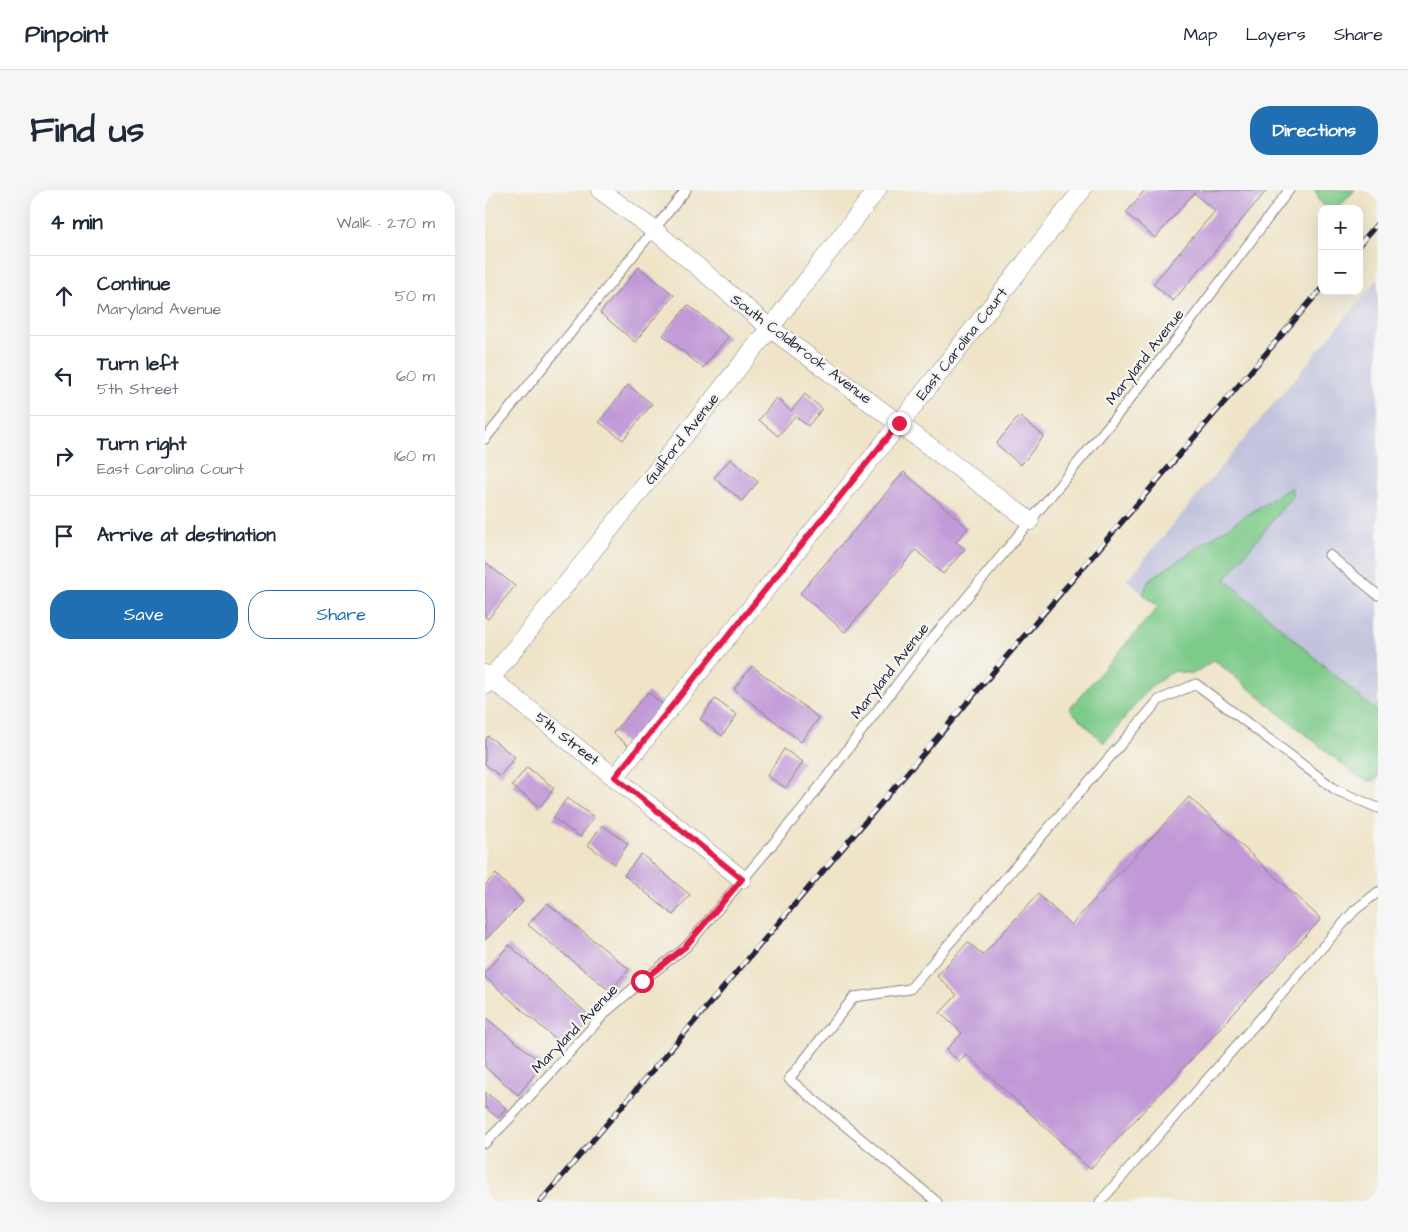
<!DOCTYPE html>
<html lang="en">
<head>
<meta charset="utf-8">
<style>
	body { margin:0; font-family:"Architects Daughter",sans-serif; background:#f6f6f7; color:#1f2937 }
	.controls { position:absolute; right:15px; top:15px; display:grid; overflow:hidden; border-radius:10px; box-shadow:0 5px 20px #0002 }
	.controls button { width:45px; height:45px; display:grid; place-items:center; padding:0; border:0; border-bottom:1px solid #e0e1e3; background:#fff; color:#1f2937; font:25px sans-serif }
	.stop { position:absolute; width:15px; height:15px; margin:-11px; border:4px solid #e11d48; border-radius:50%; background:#fff }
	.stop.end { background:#e11d48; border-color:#fff; box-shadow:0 1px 5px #0008 }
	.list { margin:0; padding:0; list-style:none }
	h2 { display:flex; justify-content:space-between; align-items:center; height:65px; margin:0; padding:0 20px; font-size:21px }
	h2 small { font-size:16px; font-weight:400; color:#747a83 }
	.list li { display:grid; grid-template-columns:32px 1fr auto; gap:15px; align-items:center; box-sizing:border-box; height:80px; padding:0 20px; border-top:1px solid #e0e1e3 }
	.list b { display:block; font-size:19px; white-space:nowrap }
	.list p { margin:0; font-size:16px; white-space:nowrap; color:#747a83 }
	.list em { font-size:16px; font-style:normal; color:#747a83 }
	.actions { display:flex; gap:10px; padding:15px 20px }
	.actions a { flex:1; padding:11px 0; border:1px solid #1f6fb2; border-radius:20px; text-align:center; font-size:18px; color:#1f6fb2 }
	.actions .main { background:#1f6fb2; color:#fff }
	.icon { flex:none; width:28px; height:28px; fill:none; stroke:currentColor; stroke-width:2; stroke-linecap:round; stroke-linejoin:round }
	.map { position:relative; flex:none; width:893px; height:1012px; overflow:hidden; border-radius:20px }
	header { display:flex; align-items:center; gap:30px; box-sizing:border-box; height:70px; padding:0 25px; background:#fff; border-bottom:1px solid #e0e1e3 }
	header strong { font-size:24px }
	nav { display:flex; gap:28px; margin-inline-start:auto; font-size:18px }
	.intro { display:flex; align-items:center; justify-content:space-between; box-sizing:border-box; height:120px; padding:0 30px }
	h1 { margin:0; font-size:35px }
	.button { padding:12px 22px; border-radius:20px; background:#1f6fb2; color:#fff; font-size:18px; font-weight:700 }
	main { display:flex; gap:30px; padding:0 30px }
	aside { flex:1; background:#fff; border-radius:20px; box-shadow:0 5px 20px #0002 }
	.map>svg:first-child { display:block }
	.industrial { fill:#c1c2dd }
	.green { fill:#7dca89; stroke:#507662 }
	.building { fill:#c199d7 }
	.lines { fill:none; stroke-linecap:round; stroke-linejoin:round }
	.lane-casing { stroke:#888382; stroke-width:11 }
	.street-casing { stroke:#888382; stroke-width:19 }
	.lane { stroke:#fff; stroke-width:9 }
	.street { stroke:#fff; stroke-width:18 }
	.rail-casing { stroke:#22223b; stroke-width:5.5 }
	.rail { stroke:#f6f6f2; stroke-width:4; stroke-dasharray:11; stroke-linecap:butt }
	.route { stroke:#e11d48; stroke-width:6 }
	.labels { text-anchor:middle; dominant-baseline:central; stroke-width:4.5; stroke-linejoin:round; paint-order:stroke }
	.street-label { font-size:15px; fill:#22223b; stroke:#f6f6f2 }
</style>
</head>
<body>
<header>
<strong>Pinpoint</strong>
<nav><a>Map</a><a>Layers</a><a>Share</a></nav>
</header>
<div class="intro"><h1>Find us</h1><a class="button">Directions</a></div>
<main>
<aside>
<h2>4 min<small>Walk · 270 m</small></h2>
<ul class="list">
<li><svg class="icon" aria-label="ahead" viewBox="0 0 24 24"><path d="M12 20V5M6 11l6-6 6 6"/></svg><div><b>Continue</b><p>Maryland Avenue</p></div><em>50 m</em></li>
<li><svg class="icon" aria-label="left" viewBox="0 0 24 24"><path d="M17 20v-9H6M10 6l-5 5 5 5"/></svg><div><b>Turn left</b><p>5th Street</p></div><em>60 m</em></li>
<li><svg class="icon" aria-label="right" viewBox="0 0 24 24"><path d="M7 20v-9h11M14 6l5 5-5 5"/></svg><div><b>Turn right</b><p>East Carolina Court</p></div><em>160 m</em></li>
<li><svg class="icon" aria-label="arrive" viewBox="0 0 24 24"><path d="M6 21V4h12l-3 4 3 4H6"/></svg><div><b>Arrive at destination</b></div></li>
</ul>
<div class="actions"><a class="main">Save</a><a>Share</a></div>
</aside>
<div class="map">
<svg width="893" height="1012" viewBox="0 0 893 1012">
	<rect width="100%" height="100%" fill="#f6f6f2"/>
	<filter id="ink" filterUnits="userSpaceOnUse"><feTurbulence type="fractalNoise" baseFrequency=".02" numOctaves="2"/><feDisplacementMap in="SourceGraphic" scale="10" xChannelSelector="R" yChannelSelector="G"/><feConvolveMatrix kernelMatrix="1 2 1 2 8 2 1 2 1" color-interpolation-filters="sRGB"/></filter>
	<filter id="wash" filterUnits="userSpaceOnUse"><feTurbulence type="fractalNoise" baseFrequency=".0096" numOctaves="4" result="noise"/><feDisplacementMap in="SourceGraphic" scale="20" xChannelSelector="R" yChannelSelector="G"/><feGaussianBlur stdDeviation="1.12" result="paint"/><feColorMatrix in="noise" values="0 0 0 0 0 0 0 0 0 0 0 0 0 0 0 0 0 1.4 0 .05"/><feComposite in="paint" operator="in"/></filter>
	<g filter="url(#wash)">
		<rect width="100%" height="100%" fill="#efe4c8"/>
		<path class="industrial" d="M893,89V593L873,587L642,390Z"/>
		<path class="green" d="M830,0H870L852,19H843L834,11Z
			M806,297L808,305L740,389L893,523V587L885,591L873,587L729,470L708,484L689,481L665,497L619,553L584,519L673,417L658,404L664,390L734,343Z"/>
		<g id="blocks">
			<path class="building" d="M660,0H782L688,111L668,94L730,21L709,3L670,48L641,23Z
				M154,77L189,105L150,152L115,123Z
				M203,115L243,147L218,178L178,145Z
				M143,195L167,214L138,250L114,232Z
				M320,204L337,219L323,236L310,226L293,246L274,230L291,208L306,221Z
				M534,226L559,246L536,275L511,254Z
				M245,269L273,292L257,311L229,288Z
				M419,282L483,338L471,352L480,359L458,384L431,360L360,442L315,403Z
				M0,372L30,396L3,429L0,427Z
				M267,476L334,528L316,552L249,499Z
				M163,502L183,519L148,560L128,543Z
				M230,509L252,525L237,546L215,529Z
				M3,546L30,567L15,586L0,574V550Z
				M299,559L318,572L301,598L282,586Z
				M42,577L69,598L55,617L27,596Z
				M704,607L836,729L605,979L481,864L474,871L461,860L477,843L455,823L472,805L452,786L483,752L498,765L553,704L586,735Z
				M82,608L109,627L95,647L68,628Z
				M117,635L143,654L129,674L103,655Z
				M156,664L205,705L188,725L139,685Z
				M11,684L38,712L0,750V695Z
				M62,713L144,779L125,801L43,735Z
				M24,755L104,825L77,855L0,787V782Z
				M0,827L58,874L33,905L0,877Z
				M0,902L21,918L13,928L0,917Z"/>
		</g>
	</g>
	<g filter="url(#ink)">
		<use href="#blocks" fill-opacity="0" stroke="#888382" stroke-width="1"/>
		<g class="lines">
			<g class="lane-casing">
				<path id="lane" d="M0,249L201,0
					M844,365L893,405
					M0,953L23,930L122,821L157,791L201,757L318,618L445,451L504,381L633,224L705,132L804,0
					M452,1012L304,889L369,807L425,799L674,510L711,494L851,600L893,618
					M615,1012L870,720L893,702"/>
			</g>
			<g class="street-casing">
				<path id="street" d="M115,0L169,40L285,138L545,331
					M0,484L257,689
					M0,496L285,138L392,0
					M130,587L415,233L597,0"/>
			</g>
			<use href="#lane" class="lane"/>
			<use href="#street" class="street"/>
			<g class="rail-casing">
				<path id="rail" d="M874,55L893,33
					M55,1012C315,707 575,402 837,98"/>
			</g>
			<use href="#rail" class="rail"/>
		</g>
	</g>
	<g class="lines" filter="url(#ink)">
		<path class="route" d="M157,791L200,757L257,689L130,587L414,233"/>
	</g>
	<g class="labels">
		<g class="street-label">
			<text transform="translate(477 154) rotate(-52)">East Carolina Court</text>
			<text transform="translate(316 159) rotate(37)">South Coldbrook Avenue</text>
			<text transform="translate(660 167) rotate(-52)">Maryland Avenue</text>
			<text transform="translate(197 249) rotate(-52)">Guilford Avenue</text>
			<text transform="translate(405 481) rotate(-52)">Maryland Avenue</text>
			<text transform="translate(82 549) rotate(38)">5th Street</text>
			<text transform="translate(90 839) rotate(-46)">Maryland Avenue</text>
		</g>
	</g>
</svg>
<div class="controls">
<button>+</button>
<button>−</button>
</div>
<div class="stop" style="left:157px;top:791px"></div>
<div class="stop end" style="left:414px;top:233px"></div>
</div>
</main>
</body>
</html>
